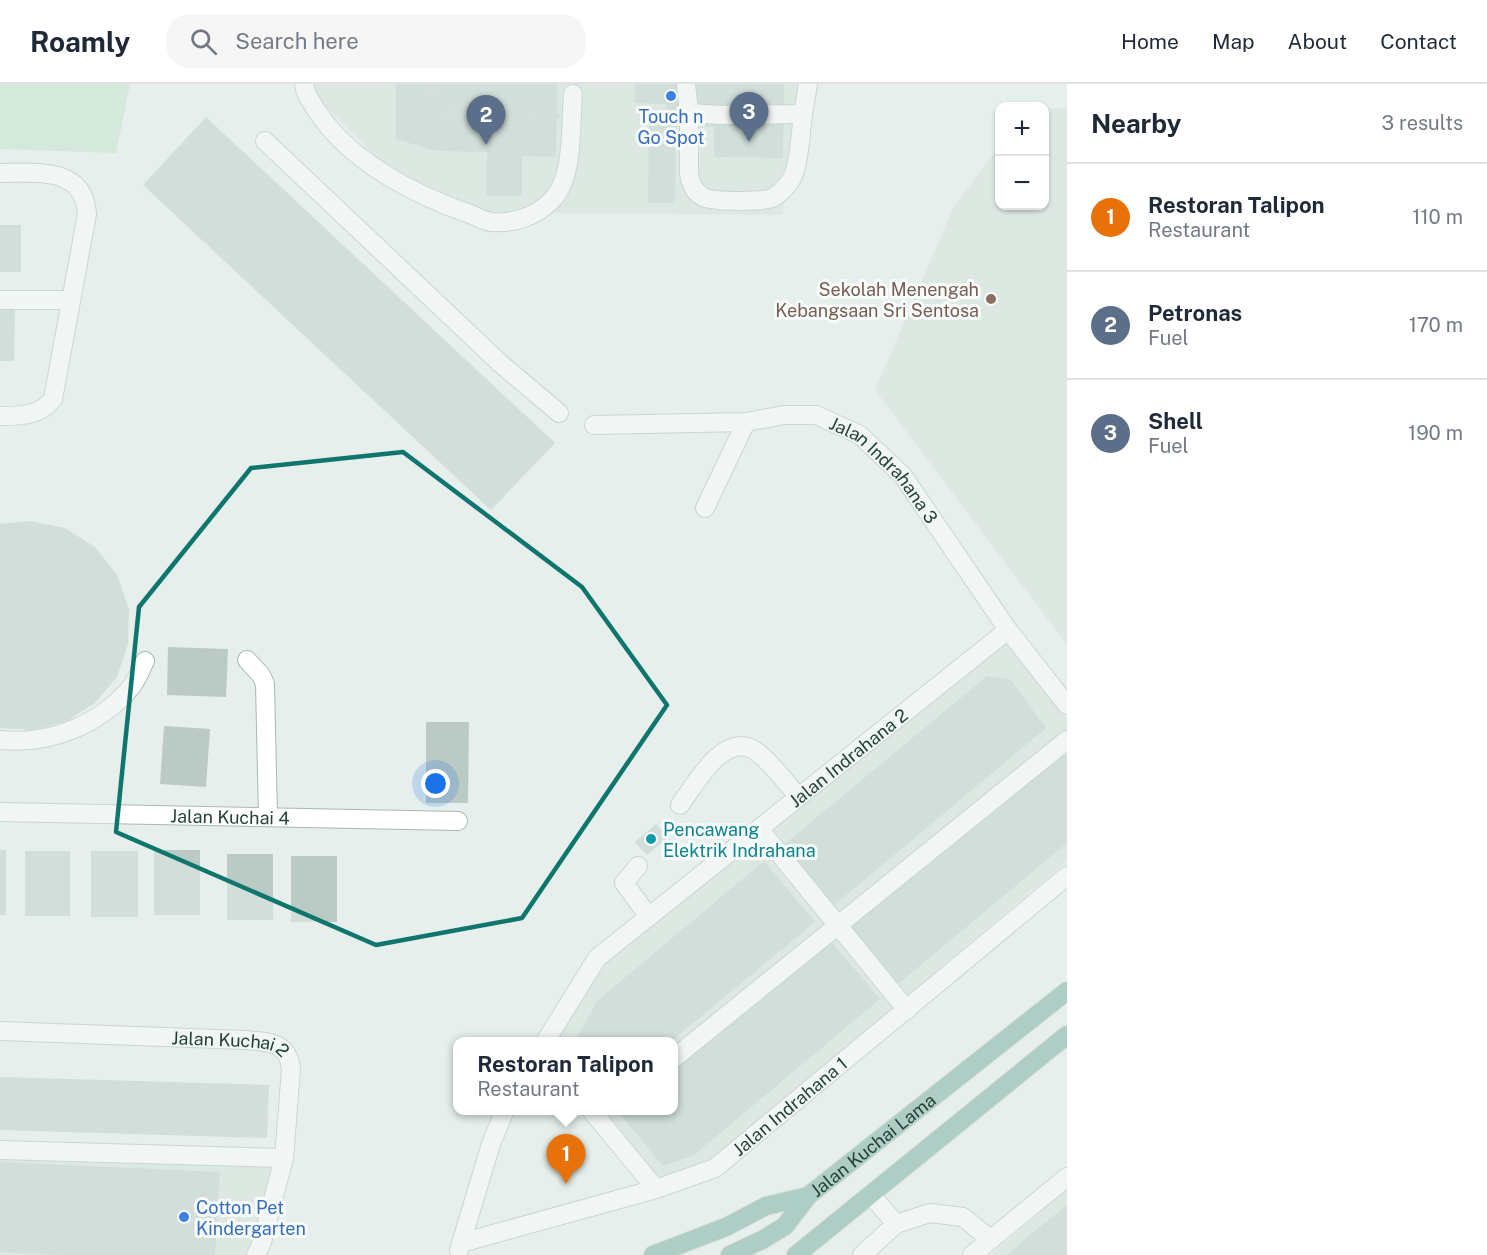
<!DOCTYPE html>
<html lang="en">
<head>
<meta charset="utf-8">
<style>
	body { margin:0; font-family:"Public Sans",sans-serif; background:#f6f6f7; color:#1f2937 }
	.controls { position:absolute; right:18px; top:18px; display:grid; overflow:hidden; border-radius:12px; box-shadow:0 2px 4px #0004 }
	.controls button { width:54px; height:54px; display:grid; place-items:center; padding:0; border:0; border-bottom:2px solid #e0e1e3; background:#fff; color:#1f2937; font:30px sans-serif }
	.you { position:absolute; left:436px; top:700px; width:21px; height:21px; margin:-15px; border:4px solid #fff; border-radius:50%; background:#1a73e8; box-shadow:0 0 0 9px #1a73e833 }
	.badge { display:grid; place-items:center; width:39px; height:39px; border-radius:50%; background:#0f766e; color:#fff; font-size:20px; font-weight:700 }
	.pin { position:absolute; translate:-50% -50px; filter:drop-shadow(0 2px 3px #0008) }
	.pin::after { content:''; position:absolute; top:32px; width:21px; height:18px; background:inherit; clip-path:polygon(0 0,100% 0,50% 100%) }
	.popup { position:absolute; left:453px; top:953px; width:225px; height:78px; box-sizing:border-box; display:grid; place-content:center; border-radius:12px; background:#fff; filter:drop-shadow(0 2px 4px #0005); font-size:20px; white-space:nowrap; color:#747a83 }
	.popup b { font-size:22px; color:#1f2937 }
	.popup::after { content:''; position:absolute; left:50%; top:100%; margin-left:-12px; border:12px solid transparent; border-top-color:#fff }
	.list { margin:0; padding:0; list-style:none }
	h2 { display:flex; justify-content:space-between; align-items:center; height:78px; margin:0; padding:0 24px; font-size:26px }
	h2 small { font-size:20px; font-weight:400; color:#747a83 }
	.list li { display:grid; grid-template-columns:39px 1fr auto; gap:18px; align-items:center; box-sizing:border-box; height:108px; padding:0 24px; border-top:2px solid #e0e1e3 }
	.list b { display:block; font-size:22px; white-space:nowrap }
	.list p { margin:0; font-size:20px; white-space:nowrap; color:#747a83 }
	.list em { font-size:20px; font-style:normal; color:#747a83 }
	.icon { flex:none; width:33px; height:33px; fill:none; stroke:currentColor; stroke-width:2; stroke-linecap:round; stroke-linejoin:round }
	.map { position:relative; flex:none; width:1067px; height:1171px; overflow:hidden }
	header { display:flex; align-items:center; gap:36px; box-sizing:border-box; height:84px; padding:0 30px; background:#fff; border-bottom:2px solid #e0e1e3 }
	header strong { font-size:28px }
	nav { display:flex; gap:33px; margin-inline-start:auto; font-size:21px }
	.search { width:420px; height:54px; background:#f6f6f7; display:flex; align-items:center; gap:15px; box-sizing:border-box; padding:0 21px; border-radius:24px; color:#747a83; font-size:22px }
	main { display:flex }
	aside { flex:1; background:#fff }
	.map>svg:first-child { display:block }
	.built { fill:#d4dfda }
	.green { fill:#bfe0c8 }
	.building { fill:#bbcac4 }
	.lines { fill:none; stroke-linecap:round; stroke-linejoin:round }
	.minor-tunnel { stroke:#bfccc8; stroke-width:18; stroke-dasharray:18 9; stroke-linecap:butt }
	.minor-casing { stroke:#a8b8b2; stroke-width:20 }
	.major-casing { stroke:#c2cac8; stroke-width:20 }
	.minor { stroke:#fff; stroke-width:18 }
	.major { stroke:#6aa596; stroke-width:18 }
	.marked { fill:none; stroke:#0f766e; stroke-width:4.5; stroke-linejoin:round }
	.shop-dot { fill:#3f7fe0; stroke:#f7fbf9; stroke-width:2 }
	.education-dot { fill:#8d6e63; stroke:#f7fbf9; stroke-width:2 }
	.culture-dot { fill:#0f9aa8; stroke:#f7fbf9; stroke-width:2 }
	.labels { text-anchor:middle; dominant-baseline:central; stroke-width:6; stroke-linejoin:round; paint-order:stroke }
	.shop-label { font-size:18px; fill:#366cbe; stroke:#f7fbf9 }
	.education-label { font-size:18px; fill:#785e54; stroke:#f7fbf9; text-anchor:end }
	.street-label { font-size:18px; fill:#24423a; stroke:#f7fbf9 }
	.culture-label { font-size:18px; fill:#0d838f; stroke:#f7fbf9; text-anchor:start }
</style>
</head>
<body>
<header>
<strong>Roamly</strong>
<div class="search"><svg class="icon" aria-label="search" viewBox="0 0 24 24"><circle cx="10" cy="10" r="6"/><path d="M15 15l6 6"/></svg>Search here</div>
<nav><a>Home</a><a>Map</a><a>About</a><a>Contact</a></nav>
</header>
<main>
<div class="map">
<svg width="1067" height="1171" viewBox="0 0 1067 1171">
	<rect width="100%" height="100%" fill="#e6efeb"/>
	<path class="built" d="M312,0H802L782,131L483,128L388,85L312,9Z
		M1067,24V561L875,306L953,124L999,62L1000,122H1044L1045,25Z
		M1007,559L1067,635V777L710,1077L655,1094L599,1027L674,1026V958H555L605,880Z
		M0,1072L274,1079L253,1156L246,1171H0Z
		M1067,1106V1171H990Z"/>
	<path class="green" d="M0,0H130L116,69L0,65Z"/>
	<path class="building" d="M396,0H557L556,73L522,72V112H486L487,68L436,67L396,55Z
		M635,0H784L783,74L714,73V43H676L675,119H648L649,35H666V20L635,19Z
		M206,33L555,359L491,426L143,101Z
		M0,141H21V188H0Z
		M0,226H15L14,277H0Z
		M30,437L65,444L95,463L117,491L129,525L128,560L117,593L95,619L67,637L34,646L0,644V440Z
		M168,563L228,565L226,613L167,611Z
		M987,592L1010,595L1046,644L832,823L781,763Z
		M426,638H469L468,719H426Z
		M164,642L210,645L206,703L160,700Z
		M1060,663L1067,673V759L897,901L846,840Z
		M656,740L668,753L647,771L635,758Z
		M0,766H6V831H0Z
		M154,766H200V831H154Z
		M25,767H70V832H25Z
		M91,767H138V833H91Z
		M227,770H273V836H227Z
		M291,772H337V838H291Z
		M764,777L815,838L671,957H575L597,917Z
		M829,855L880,915L694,1071L663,1082L620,1030L624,1026H674V985Z
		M0,993L269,1001L267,1054L0,1046Z
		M0,1078L220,1088L215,1171H66L0,1168Z
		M1067,1121V1171H1007L1025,1155Z"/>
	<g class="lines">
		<path class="minor-tunnel" d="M430,0L435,18L447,28L541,32L550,30L556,26"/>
		<g class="minor-casing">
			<g id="minor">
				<path d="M304,0C305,10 310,16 315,24C347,76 414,111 470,130C477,133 484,137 491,138C512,140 535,133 550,118C575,95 570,42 573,10"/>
				<path d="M686,0L689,29L721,31L803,30L808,0"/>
				<path d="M689,29V90C691,100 694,108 703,113C713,118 762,118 772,114C780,110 788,101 792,94C799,82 801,45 803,30"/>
				<path d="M265,57L501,280L559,329"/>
				<path d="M0,89C36,89 84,82 87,130L53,315C40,332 20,332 0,332"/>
				<path d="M0,216H70"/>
				<path id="s1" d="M594,341L746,338L784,331H816L860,351L903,392L1008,546L1067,621"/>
				<path d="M705,424L746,338"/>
				<path d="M247,576L261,591L265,600L268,733"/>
				<path d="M0,656C50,661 100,641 132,602C137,595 141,585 145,577"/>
				<path d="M680,721C694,702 723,649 752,665C765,671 787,700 798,712"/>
				<path id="s2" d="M0,728L458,737"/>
				<path d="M760,746L907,926"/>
				<path d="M638,782L624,799L649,833"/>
				<path id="s3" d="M0,947L245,956C268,958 288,957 291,985L284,1074L262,1158L256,1171"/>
				<path id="s4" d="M545,958L597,874L1008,546"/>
				<path d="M674,974L1067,656"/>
				<path d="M591,1026L656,1105"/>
				<path d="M0,1066L284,1074"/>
				<path d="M871,1111L896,1140"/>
				<path id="s5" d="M461,1159L656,1105L715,1084L1067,792"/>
				<path d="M459,1166L491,1060L505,1026"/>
				<path d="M862,1171L896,1140L930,1129L963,1133L991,1156"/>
				<path d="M972,1171L1067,1093"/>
			</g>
		</g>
		<g class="major-casing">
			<g id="major">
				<path id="s6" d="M653,1171L726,1143L766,1122L808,1112L1067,907"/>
				<path d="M730,1171L762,1156L785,1142L808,1112"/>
				<path d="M796,1171L1067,951"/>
			</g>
		</g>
		<use href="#minor" class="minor"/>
		<use href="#major" class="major"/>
	</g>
	<path d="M0 0H1067V1171H0ZM403,368L582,503L667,621L522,834L376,861L116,748L139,523L251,384Z" fill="#e6efeb" fill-opacity=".55" fill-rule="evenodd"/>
	<path class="marked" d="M403,368L582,503L667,621L522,834L376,861L116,748L139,523L251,384Z"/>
	<g class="shop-dot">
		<circle cx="671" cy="12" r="6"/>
		<circle cx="184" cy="1133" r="6"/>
	</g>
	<circle class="education-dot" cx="991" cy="215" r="6"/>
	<circle class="culture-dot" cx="651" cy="755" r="6"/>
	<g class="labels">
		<g class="shop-label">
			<text x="671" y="32">Touch n<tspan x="671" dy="21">Go Spot</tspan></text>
			<text x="196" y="1123" text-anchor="start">Cotton Pet<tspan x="196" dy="21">Kindergarten</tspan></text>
		</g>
		<g class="education-label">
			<text x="979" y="205">Sekolah Menengah<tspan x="979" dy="21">Kebangsaan Sri Sentosa</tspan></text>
		</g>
		<g class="street-label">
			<text stroke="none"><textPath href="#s1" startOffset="312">Jalan Indrahana 3</textPath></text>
			<text stroke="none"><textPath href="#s4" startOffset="420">Jalan Indrahana 2</textPath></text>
			<text stroke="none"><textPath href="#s2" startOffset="230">Jalan Kuchai 4</textPath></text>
			<text stroke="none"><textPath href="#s3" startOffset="231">Jalan Kuchai 2</textPath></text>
			<text stroke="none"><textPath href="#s5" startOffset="362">Jalan Indrahana 1</textPath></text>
			<text stroke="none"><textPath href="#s6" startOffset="249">Jalan Kuchai Lama</textPath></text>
		</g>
		<g class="culture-label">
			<text x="663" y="745">Pencawang<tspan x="663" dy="21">Elektrik Indrahana</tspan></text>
		</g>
	</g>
</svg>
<div class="controls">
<button>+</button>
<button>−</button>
</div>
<div class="you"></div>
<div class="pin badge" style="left:566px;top:1100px;background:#e8710a">1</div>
<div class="popup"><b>Restoran Talipon</b>Restaurant</div>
<div class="pin badge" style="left:486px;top:61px;background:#5c6f8a">2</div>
<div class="pin badge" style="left:749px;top:58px;background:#5c6f8a">3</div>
</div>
<aside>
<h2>Nearby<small>3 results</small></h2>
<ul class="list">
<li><span class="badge" style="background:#e8710a">1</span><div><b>Restoran Talipon</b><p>Restaurant</p></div><em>110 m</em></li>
<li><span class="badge" style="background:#5c6f8a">2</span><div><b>Petronas</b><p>Fuel</p></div><em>170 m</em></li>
<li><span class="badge" style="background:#5c6f8a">3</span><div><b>Shell</b><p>Fuel</p></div><em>190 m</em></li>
</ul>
</aside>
</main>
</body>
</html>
